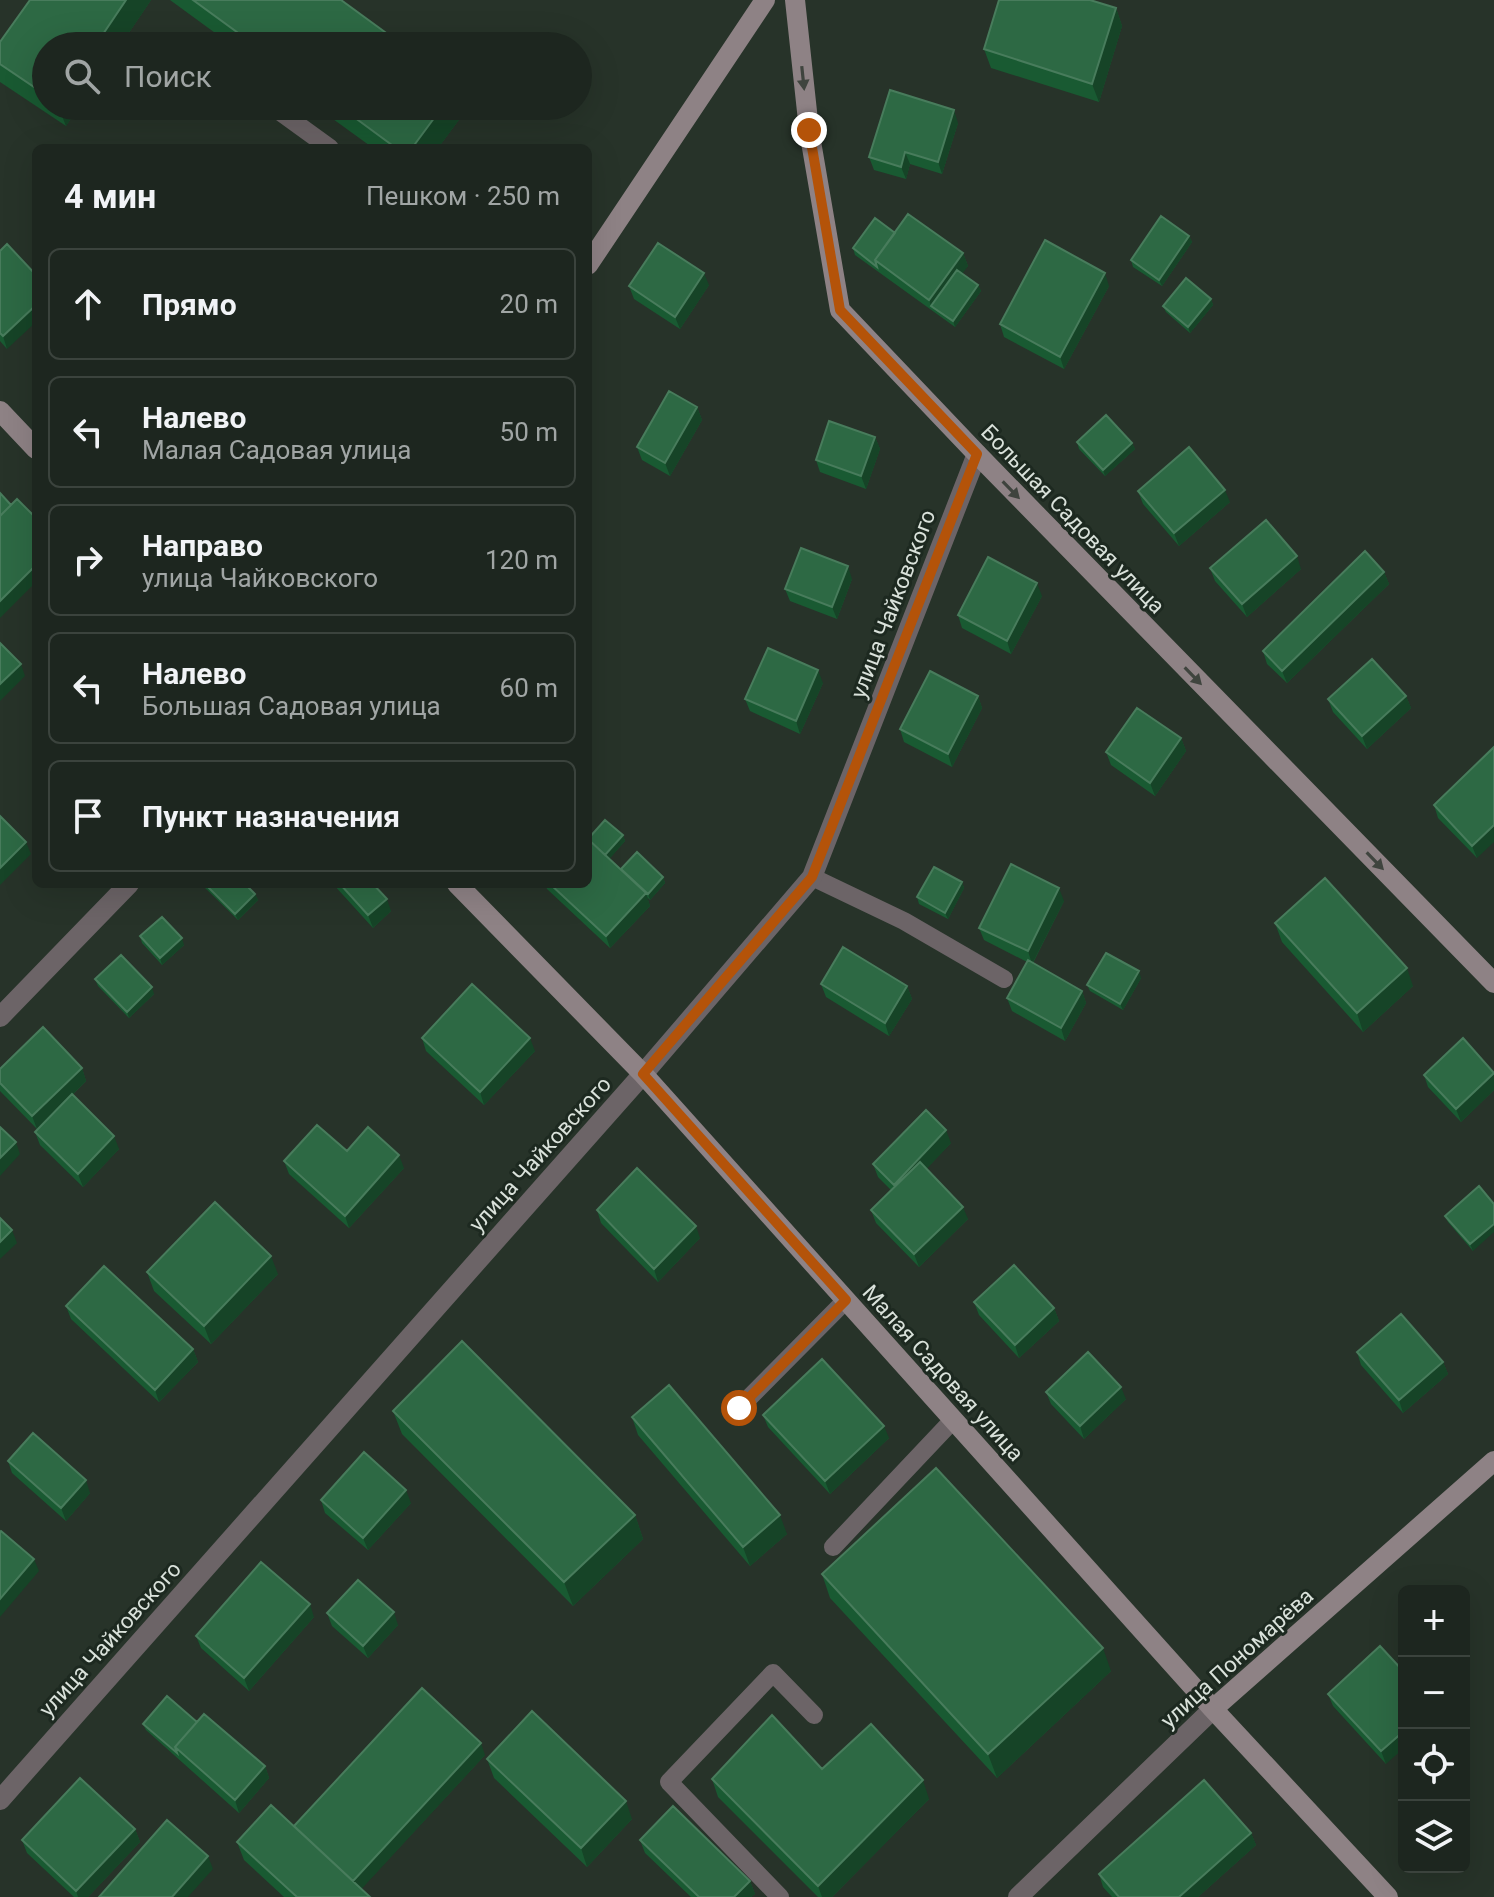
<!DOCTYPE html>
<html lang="ru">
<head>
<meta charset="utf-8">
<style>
	body { margin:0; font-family:Roboto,sans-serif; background:#252e28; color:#f1f3f6 }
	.controls { position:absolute; right:24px; bottom:24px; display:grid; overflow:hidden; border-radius:12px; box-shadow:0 8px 32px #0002 }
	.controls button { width:72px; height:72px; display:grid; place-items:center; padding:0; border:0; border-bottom:2px solid #3b433d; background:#1d261f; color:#f1f3f6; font:40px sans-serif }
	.stop { position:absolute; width:24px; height:24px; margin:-18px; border:6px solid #b45309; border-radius:50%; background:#fff }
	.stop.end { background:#b45309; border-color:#fff; box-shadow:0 2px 8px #0008 }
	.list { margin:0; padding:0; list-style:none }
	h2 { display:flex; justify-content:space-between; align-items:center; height:104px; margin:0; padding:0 32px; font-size:34px }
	h2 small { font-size:26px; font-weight:400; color:#a0a5a4 }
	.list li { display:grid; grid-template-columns:52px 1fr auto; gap:24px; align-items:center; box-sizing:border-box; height:112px; margin:0 16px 16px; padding:0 16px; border:2px solid #3b433d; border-radius:12px }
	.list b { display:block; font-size:30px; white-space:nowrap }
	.list p { margin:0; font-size:26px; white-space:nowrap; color:#a0a5a4 }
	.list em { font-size:26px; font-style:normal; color:#a0a5a4 }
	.icon { flex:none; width:44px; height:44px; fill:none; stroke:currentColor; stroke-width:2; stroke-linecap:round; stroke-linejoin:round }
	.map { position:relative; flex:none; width:1494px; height:1897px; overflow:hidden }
	.search { position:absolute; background:#1d261f; box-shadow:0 8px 32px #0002; left:32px; top:32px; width:560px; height:88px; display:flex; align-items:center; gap:20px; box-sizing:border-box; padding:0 28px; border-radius:44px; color:#a0a5a4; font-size:30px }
	.panel { position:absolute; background:#1d261f; box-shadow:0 8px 32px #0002; left:32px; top:144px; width:560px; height:744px; border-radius:12px }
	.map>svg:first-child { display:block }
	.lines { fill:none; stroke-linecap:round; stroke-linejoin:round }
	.lane { stroke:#6c6467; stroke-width:18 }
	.street { stroke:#6c6467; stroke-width:20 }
	.secondary { stroke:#8e8285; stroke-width:20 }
	.wall { fill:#195a32 }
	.shaded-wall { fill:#164427 }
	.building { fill:#2d6944; stroke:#487c5c; stroke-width:2 }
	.oneway { fill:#3f443e }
	.route { stroke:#b45309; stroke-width:10 }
	.labels { text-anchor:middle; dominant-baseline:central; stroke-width:6; stroke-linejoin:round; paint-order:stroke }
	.street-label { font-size:22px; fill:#dae2db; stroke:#1d2920 }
</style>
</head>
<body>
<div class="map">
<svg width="1494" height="1897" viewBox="0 0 1494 1897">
	<rect width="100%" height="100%" fill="#273329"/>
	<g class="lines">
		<path class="lane" d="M272,106L330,148
			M812,877L904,921L1004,979
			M739,1408L846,1300
			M833,1547L953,1420
			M780,1897L669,1782L773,1673L814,1715"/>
		<path class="street" d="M0,1017L129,884
			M0,1800L643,1074L812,877L977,454
			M1018,1897L1213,1709"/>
		<path class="secondary" d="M795,0L809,130L840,310L977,454L1494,983
			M588,265L765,0
			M0,411L36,449
			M457,884L643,1074L1213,1709L1388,1897
			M1213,1709L1494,1461"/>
	</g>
	<path class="wall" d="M30,0H151L120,46H46V106H79L66,126L0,82V64Z
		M170,0H341L404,46H233Z
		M1116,8L1122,26L1099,102L991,68L984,49Z
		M315,106H466L467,109L438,148H373Z
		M958,123L942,174L910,164L906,179L874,170L869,157Z
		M895,233L963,253L968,266L962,273L978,285L981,291L955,327L855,255L853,248Z
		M1189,236L1192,242L1162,286L1133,267L1131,260Z
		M0,251L7,349L0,341Z
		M709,285L680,329L634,299L629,286Z
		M1109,286L1064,369L1004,337L1000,324Z
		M1211,299L1213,305L1190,333L1166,312L1163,306Z
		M697,407L702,420L670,476L642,460L637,447Z
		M875,437L880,449L866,489L820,472L816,460Z
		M1077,442L1132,443L1135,449L1105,476L1079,449Z
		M1138,491L1230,502L1179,546L1143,504Z
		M1210,568L1301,569L1247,617L1215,581Z
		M1384,572L1389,584L1287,683L1267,664L1263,651Z
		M852,579L837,619L790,601L785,589Z
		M1042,596L1011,654L962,628L958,615Z
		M823,683L800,734L750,711L745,699Z
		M978,696L982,708L952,767L904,742L900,729Z
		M1406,696L1411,708L1367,749L1333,712L1328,699Z
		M1181,738L1186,751L1155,796L1111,765L1106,752Z
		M1494,747L1477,858L1438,818L1434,805Z
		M623,835L625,841L609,859L622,871L663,877L665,883L650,900L647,897L650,906L610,948L547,889L545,884H588Z
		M962,882L964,888L948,919L919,904L917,897Z
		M201,884H245L255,894L258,900L238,920Z
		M333,884H373L391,911L373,928Z
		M1064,901L1033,963L1082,991L1086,1003L1065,1041L1012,1011L1007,998L1027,962L984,940L979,928Z
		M1275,923L1413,986L1363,1032L1282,942Z
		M140,936L184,945L162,965L142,943Z
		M1141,978L1123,1010L1090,991L1087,985Z
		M95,979L154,994L129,1018L98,986Z
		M821,984L907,986L912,999L889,1036L826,997Z
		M422,1038L535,1051L484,1105L426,1051Z
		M82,1068L86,1081L72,1095L119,1149L83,1187L40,1145L35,1132L68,1099L37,1129L0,1091V1069Z
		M1494,1072V1090L1461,1122L1428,1087L1424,1075Z
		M951,1143L926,1169L968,1219L919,1267L876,1223L871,1210L891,1190L878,1177L873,1164Z
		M347,1151L404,1168L349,1228L289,1174L284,1161Z
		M1479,1186L1473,1251L1448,1222L1445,1216Z
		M597,1210L700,1238L658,1282L601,1223Z
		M147,1272L278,1274L211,1344L154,1291Z
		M974,1302L1054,1308L1059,1321L1019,1358L979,1315Z
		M66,1306L193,1349L198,1362L159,1402L71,1319Z
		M1357,1352L1443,1362L1448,1374L1403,1413L1361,1365Z
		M1046,1392L1126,1399L1084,1439L1051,1404Z
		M393,1411L635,1515L643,1539L573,1606L402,1434Z
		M763,1415L889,1438L830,1494L768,1427Z
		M632,1417L787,1534L750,1566L638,1435Z
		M8,1461L90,1493L66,1521L12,1473Z
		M321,1500L411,1503L368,1550L325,1513Z
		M822,1574L1111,1671L997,1778L830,1598Z
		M327,1613L398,1625L368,1658L332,1626Z
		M314,1617L249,1691L201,1648L196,1636Z
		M1380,1646L1386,1764L1333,1706L1328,1694Z
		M197,1722L265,1766L269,1778L239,1813L146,1730L143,1724Z
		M485,1755L361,1889L370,1897H284L244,1860L237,1842L294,1826Z
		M487,1759L632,1819L587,1867L494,1778Z
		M712,1779L929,1799L832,1897H818L718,1797Z
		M135,1829L140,1842L88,1897H74L27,1853L22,1840Z
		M1251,1833L1256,1845L1198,1897H1112L1103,1887L1099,1874Z
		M640,1840L750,1881L755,1894L751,1897H691L645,1853Z"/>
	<path class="shaded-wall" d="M126,0H151L120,46H95Z
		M1116,8L1122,26L1099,102L1092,84Z
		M58,106H79L66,126Z
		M443,106H466L467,109L438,148H412Z
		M954,110L958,123L942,174L938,162Z
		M905,152L910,164L906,179L901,167Z
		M1189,236L1192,242L1162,286L1159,280Z
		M963,253L968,266L936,309L931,306L929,300Z
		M704,273L709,285L680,329L675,317Z
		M1105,273L1109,286L1064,369L1060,357Z
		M978,285L981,291L955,327L953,321Z
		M1211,299L1213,305L1190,333L1188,327Z
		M36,305V322L7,349L3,336Z
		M697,407L702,420L670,476L665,463Z
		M875,437L880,449L866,489L861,476Z
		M1132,443L1135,449L1105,476L1103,470Z
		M1225,490L1230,502L1179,546L1174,533Z
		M1297,556L1301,569L1247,617L1242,604Z
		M36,565V582L0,618V601Z
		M848,566L852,579L837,619L832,607Z
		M1384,572L1389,584L1287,683L1282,671Z
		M1037,583L1042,596L1011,654L1007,641Z
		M21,664L25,676L0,701V684Z
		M818,670L823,683L800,734L796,721Z
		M978,696L982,708L952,767L948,754Z
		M1406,696L1411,708L1367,749L1362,736Z
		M1181,738L1186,751L1155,796L1150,783Z
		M1494,825V842L1477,858L1472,846Z
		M623,835L625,841L605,864L603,857Z
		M26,842L31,854L0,885V868Z
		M663,877L665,883L650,900L648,894Z
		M962,882L964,888L948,919L945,913Z
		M1059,888L1064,901L1032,964L1028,951Z
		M646,893L650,906L610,948L606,936Z
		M255,894L258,900L238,920L235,914Z
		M387,899L391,911L373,928L368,915Z
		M182,938L184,945L162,965L160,958Z
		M1407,968L1413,986L1363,1032L1357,1013Z
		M1139,971L1141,978L1123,1010L1120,1004Z
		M907,986L912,999L889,1036L885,1023Z
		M152,987L154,994L129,1018L127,1012Z
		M1082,991L1086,1003L1065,1041L1061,1028Z
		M530,1038L535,1051L484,1105L480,1092Z
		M82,1068L86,1081L37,1129L32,1116Z
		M1494,1073V1090L1461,1122L1456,1109Z
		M946,1130L951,1143L899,1198L894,1185Z
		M114,1136L119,1149L83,1187L78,1174Z
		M16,1142L20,1154L0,1176V1158Z
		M399,1155L404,1168L349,1228L345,1216Z
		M963,1207L968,1219L919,1267L914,1254Z
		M1494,1224V1232L1473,1251L1470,1244Z
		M696,1226L700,1238L658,1282L654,1269Z
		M12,1230L17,1243L0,1259V1242Z
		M271,1256L278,1274L211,1344L204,1326Z
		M1054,1308L1059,1321L1019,1358L1015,1345Z
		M193,1349L198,1362L159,1402L155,1390Z
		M1443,1362L1448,1374L1403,1413L1399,1400Z
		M1121,1387L1126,1399L1084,1439L1080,1426Z
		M884,1426L889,1438L830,1494L825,1481Z
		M86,1480L90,1493L66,1521L61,1508Z
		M406,1490L411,1503L368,1550L363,1538Z
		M635,1515L643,1539L573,1606L564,1582Z
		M780,1515L787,1534L750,1566L743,1547Z
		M34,1559L39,1571L0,1617V1599Z
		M310,1604L314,1617L249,1691L244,1678Z
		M394,1612L398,1625L368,1658L363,1646Z
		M1103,1648L1111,1671L997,1778L988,1754Z
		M1404,1731V1748L1386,1764L1381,1751Z
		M481,1743L485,1755L355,1896L351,1883Z
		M265,1766L269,1778L239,1813L235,1800Z
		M923,1780L929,1799L832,1897H822L818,1886Z
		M626,1801L632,1819L587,1867L581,1848Z
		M135,1829L140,1842L88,1897H78L76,1891Z
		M1251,1833L1256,1845L1198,1897H1179Z
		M208,1856L213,1869L188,1897H172Z
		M750,1881L755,1894L751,1897H734Z"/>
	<path class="building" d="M30,0H126L95,46H46V95L0,64V42Z
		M193,0H341L404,46H256Z
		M999,0H1090L1116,8L1092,84L984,49Z
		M890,90L954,110L938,162L905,152L901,167L869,157Z
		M339,106H443L412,148H396Z
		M908,214L963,253L929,300L875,260Z
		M1161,216L1189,236L1159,280L1131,260Z
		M875,218L895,233L875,260L877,267L853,248Z
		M1045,240L1105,273L1060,357L1000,324Z
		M658,243L704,273L675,317L629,286Z
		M7,244L36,275V305L3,336L0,333V251Z
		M957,270L978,285L953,321L931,306Z
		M1186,278L1211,299L1188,327L1163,306Z
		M669,391L697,407L665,463L637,447Z
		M1106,415L1132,443L1103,470L1077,442Z
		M829,421L875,437L861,476L816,460Z
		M1189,447L1225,490L1174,533L1138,491Z
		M0,493L11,505L0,516Z
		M17,499L36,518V565L0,601V516Z
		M1266,520L1297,556L1242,604L1210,568Z
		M801,548L848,566L832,607L785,589Z
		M1365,551L1384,572L1282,671L1263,651Z
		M988,557L1037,583L1007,641L958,615Z
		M0,643L21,664L0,684Z
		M768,648L818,670L796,721L745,699Z
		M1372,659L1406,696L1362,736L1328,699Z
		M930,671L978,696L948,754L900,729Z
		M1137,708L1181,738L1150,783L1106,752Z
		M1494,747V825L1472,846L1434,805Z
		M0,816L26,842L0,868Z
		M605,820L623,835L605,855L588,839Z
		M588,839L646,893L606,936L550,884H588Z
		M637,852L663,877L648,894L621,869Z
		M1011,864L1059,888L1028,951L979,928Z
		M934,867L962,882L945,913L917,897Z
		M1325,878L1407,968L1357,1013L1275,923Z
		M205,884H245L255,894L235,914Z
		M340,884H373L387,899L368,915Z
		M162,917L182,938L160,958L140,936Z
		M843,947L907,986L885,1023L821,984Z
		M1106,953L1139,971L1120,1004L1087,985Z
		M121,955L152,987L127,1012L95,979Z
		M1028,960L1082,991L1061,1028L1007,998Z
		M472,984L530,1038L480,1092L422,1038Z
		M43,1027L82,1068L32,1116L0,1083V1069Z
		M1463,1038L1494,1073L1456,1109L1424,1075Z
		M72,1094L114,1136L78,1174L35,1132Z
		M926,1110L946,1130L894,1185L873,1164Z
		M317,1125L347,1151L368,1127L399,1155L345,1216L284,1161Z
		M0,1127L16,1142L0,1158Z
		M920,1162L963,1207L914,1254L871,1210Z
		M637,1168L696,1226L654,1269L597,1210Z
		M1479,1186L1494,1204V1224L1470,1244L1445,1216Z
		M215,1202L271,1256L204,1326L147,1272Z
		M0,1218L12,1230L0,1242Z
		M1014,1265L1054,1308L1015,1345L974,1302Z
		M104,1266L193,1349L155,1390L66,1306Z
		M1401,1314L1443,1362L1399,1400L1357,1352Z
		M462,1341L635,1515L564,1582L393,1411Z
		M1088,1352L1121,1387L1080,1426L1046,1392Z
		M822,1359L884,1426L825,1481L763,1415Z
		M669,1385L780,1515L743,1547L632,1417Z
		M33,1433L86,1480L61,1508L8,1461Z
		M364,1452L406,1490L363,1538L321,1500Z
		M936,1468L1103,1648L988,1754L822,1574Z
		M1,1531L34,1559L0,1599V1532Z
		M261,1562L310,1604L244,1678L196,1636Z
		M358,1580L394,1612L363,1646L327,1613Z
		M1380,1646L1404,1672V1731L1381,1751L1328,1694Z
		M422,1688L481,1743L353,1881L294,1826Z
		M167,1696L197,1722L175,1747L177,1753L143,1724Z
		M532,1711L626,1801L581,1848L487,1759Z
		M204,1714L265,1766L235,1800L175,1747Z
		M772,1715L822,1769L871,1724L923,1780L818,1886L712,1779Z
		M80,1778L135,1829L76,1891L22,1840Z
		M1204,1780L1251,1833L1179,1897H1119L1099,1874Z
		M271,1805L370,1897H297L237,1842Z
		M673,1806L750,1881L734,1897H699L640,1840Z
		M167,1820L208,1856L172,1897H99Z"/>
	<defs><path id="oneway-solid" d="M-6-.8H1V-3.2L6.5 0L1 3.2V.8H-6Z" transform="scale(2)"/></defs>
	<g class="oneway">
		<use href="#oneway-solid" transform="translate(803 78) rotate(84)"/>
		<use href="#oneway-solid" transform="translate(1011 490) rotate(46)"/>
		<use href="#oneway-solid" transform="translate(1193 676) rotate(46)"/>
		<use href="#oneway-solid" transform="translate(1375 861) rotate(46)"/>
	</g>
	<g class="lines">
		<path class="route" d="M739,1408L846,1300L643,1074L812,877L977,454L840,310L809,130"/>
	</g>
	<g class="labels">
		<g class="street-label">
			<text transform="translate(1073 519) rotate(46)">Большая Садовая улица</text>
			<text transform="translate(893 604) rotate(-69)">улица Чайковского</text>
			<text transform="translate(540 1154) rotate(-48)">улица Чайковского</text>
			<text transform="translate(943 1373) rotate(48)">Малая Садовая улица</text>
			<text transform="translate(110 1639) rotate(-48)">улица Чайковского</text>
			<text transform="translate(1237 1658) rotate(-42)">улица Пономарёва</text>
		</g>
	</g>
</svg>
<div class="controls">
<button>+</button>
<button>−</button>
<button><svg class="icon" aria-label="locate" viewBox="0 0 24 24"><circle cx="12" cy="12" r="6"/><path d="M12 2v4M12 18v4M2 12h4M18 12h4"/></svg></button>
<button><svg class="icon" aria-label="layers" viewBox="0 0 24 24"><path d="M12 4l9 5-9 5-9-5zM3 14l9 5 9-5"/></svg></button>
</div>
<div class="stop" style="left:739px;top:1408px"></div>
<div class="stop end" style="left:809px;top:130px"></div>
<div class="search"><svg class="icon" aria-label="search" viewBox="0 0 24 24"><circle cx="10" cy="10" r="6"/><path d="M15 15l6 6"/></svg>Поиск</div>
<section class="panel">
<h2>4 мин<small>Пешком · 250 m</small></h2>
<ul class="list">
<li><svg class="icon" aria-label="ahead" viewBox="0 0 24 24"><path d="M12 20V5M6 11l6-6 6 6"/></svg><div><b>Прямо</b></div><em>20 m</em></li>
<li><svg class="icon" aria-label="left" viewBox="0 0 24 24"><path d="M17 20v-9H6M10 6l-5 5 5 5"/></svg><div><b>Налево</b><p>Малая Садовая улица</p></div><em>50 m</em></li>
<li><svg class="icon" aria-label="right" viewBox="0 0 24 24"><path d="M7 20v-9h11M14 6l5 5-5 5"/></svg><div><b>Направо</b><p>улица Чайковского</p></div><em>120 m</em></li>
<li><svg class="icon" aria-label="left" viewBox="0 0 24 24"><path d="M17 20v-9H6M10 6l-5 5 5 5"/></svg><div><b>Налево</b><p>Большая Садовая улица</p></div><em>60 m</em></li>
<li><svg class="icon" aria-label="arrive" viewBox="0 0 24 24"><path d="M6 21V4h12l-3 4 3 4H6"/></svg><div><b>Пункт назначения</b></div></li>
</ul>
</section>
</div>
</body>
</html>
